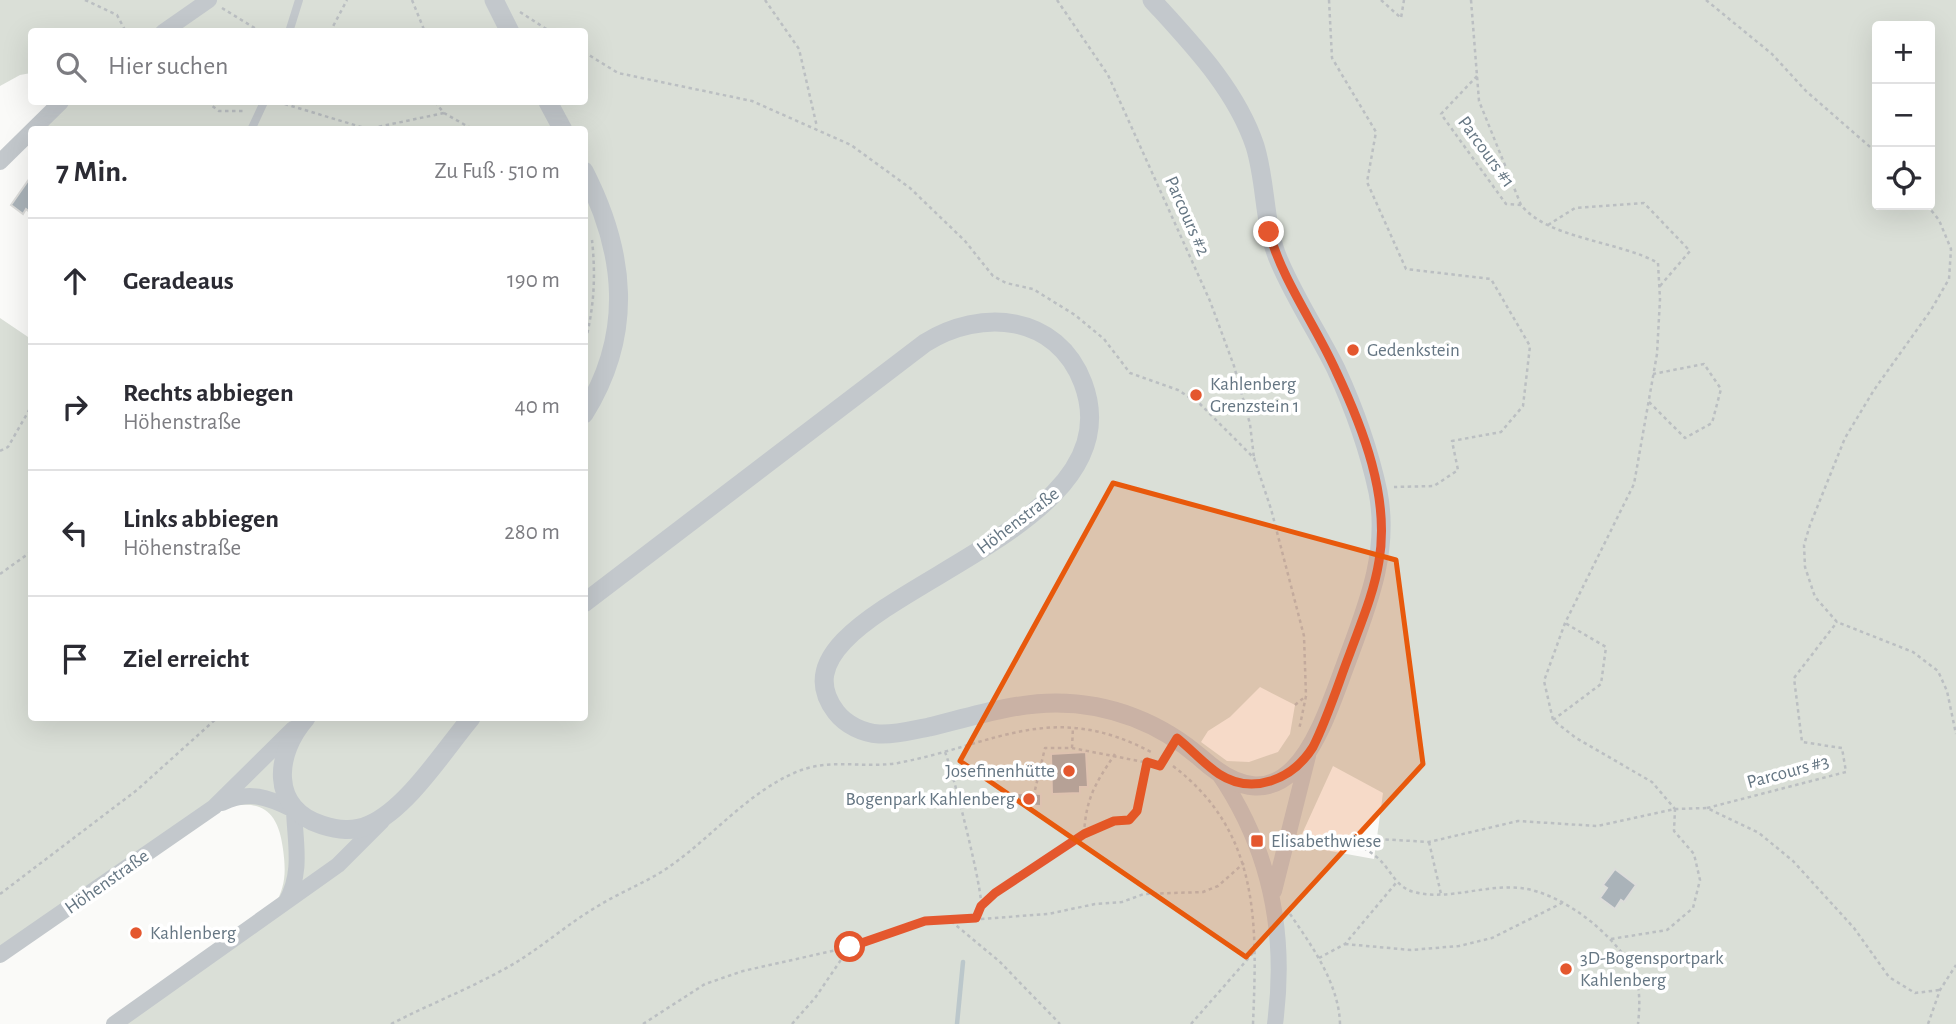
<!DOCTYPE html>
<html lang="de">
<head>
<meta charset="utf-8">
<style>
	body { margin:0; font-family:"Alegreya Sans",sans-serif; background:#f7f7f7; color:#2b2b33 }
	.controls { position:absolute; right:21px; top:21px; display:grid; overflow:hidden; border-radius:7px; box-shadow:0 7px 28px #0002 }
	.controls button { width:63px; height:63px; display:grid; place-items:center; padding:0; border:0; border-bottom:2px solid #e1e1e2; background:#fff; color:#2b2b33; font:35px sans-serif }
	.stop { position:absolute; width:21px; height:21px; margin:-16px; border:5px solid #e4572e; border-radius:50%; background:#fff }
	.stop.end { background:#e4572e; border-color:#fff; box-shadow:0 2px 7px #0008 }
	.list { margin:0; padding:0; list-style:none }
	h2 { display:flex; justify-content:space-between; align-items:center; height:91px; margin:0; padding:0 28px; font-size:30px }
	h2 small { font-size:23px; font-weight:400; color:#7c7c81 }
	.list li { display:grid; grid-template-columns:46px 1fr auto; gap:21px; align-items:center; box-sizing:border-box; height:126px; padding:0 28px; border-top:2px solid #e1e1e2 }
	.list b { display:block; font-size:26px; white-space:nowrap }
	.list p { margin:0; font-size:23px; white-space:nowrap; color:#7c7c81 }
	.list em { font-size:23px; font-style:normal; color:#7c7c81 }
	.icon { flex:none; width:38px; height:38px; fill:none; stroke:currentColor; stroke-width:2; stroke-linecap:round; stroke-linejoin:round }
	.map { position:relative; flex:none; width:1956px; height:1024px; overflow:hidden }
	.search { position:absolute; background:#fff; box-shadow:0 7px 28px #0002; left:28px; top:28px; width:560px; height:77px; display:flex; align-items:center; gap:18px; box-sizing:border-box; padding:0 24px; border-radius:7px; color:#7c7c81; font-size:26px }
	.panel { position:absolute; background:#fff; box-shadow:0 7px 28px #0002; left:28px; top:126px; width:560px; height:595px; border-radius:7px }
	.map>svg:first-child { display:block }
	.green { fill:#dadfd7; fill-rule:evenodd }
	.lines { fill:none; stroke-linecap:round; stroke-linejoin:round }
	.stream { stroke:#bbc7cb; stroke-width:4.5 }
	.building { fill:#aab3b9; stroke:#dcdcda; stroke-width:2 }
	.path { stroke:#bbbfc2; stroke-width:2.5; stroke-dasharray:3.5 3.5; stroke-linecap:butt }
	.service { stroke:#c3c8cc; stroke-width:8 }
	.minor { stroke:#c3c8cc; stroke-width:16 }
	.tertiary { stroke:#c3c8cc; stroke-width:19 }
	.route { stroke:#e4572e; stroke-width:9 }
	.marked { fill:#e8590c; fill-opacity:0.2; stroke:#e8590c; stroke-width:5; stroke-linejoin:round }
	.poi-dot { fill:#e4572e; stroke:#fff; stroke-width:2.5 }
	.labels { text-anchor:middle; dominant-baseline:central; stroke-width:7; stroke-linejoin:round; paint-order:stroke }
	.street-label { font-size:19px; fill:#657683; stroke:#fff }
	.poi-label { font-size:19px; fill:#657683; stroke:#fff; text-anchor:start }
</style>
</head>
<body>
<div class="map">
<svg width="1956" height="1024" viewBox="0 0 1956 1024">
	<rect width="100%" height="100%" fill="#fafaf8"/>
	<path class="green" d="M0,0H1956V1024H107L274,906C286,887 286,871 283,849C278,808 258,797 219,810L0,960V318L31,339L32,718H584V130H43L66,102H584V32H32L31,73L20,75L0,86ZM1877,26H1930V205H1877ZM1260,687L1295,705L1290,734L1278,752L1249,762L1227,761L1201,742L1208,731L1230,717ZM1333,766L1383,793L1374,859L1297,845Z"/>
	<g class="lines">
		<path class="stream" d="M957,1024L963,962"/>
	</g>
	<path class="building" d="M32,175V214L26,209L23,214L11,205Z
		M1086,752L1088,787H1080V793L1052,794L1051,754Z
		M1017,793L1041,794V806L1017,805Z
		M1615,869L1636,885L1624,902L1621,900L1615,909L1600,898L1607,888L1603,885Z"/>
	<g class="lines">
		<path class="path" d="M85,0L117,15L126,32
			M412,0L425,32
			M765,0L799,49L817,127
			M1057,0L1108,75L1210,301L1234,366L1250,424L1254,458
			M1329,0L1332,58L1376,132L1367,182L1406,269L1491,279L1530,346L1523,406L1501,432L1452,441L1458,470L1434,486L1394,487
			M1381,0L1401,18L1404,0
			M1471,0L1479,101L1521,205C1548,239 1619,241 1658,263L1660,299L1657,354L1634,484L1565,623L1544,681L1553,720L1576,738L1652,782L1675,809
			M1706,0L1772,54L1806,91L1877,153
			M222,8L261,32
			M520,12L551,32
			M330,32L347,0
			M584,52L618,73L752,101L851,145L910,188L965,241L993,276L1006,283L1033,289L1075,315L1104,339L1130,373L1178,390L1200,404L1254,458L1271,509L1304,636L1306,696L1299,730
			M1477,76L1441,114L1506,204L1521,205
			M207,102L219,111H246
			M278,102L368,129L444,113
			M435,102L444,113L474,130
			M1927,205L1939,220L1951,249L1949,279L1931,310L1874,390L1845,438L1810,525L1804,545L1805,567L1815,597L1837,622L1913,652L1938,671L1947,691L1956,734
			M1548,225L1575,208L1644,203L1690,251L1660,286
			M584,347C594,309 596,278 592,240
			M1649,402L1685,438L1712,423L1721,389L1704,364L1653,374
			M0,451L8,447L32,405
			M0,574L32,551
			M1295,705L1306,696
			M1553,720L1601,684L1606,647L1565,623
			M1072,748L1073,727
			M945,752C952,768 984,894 981,907C980,911 978,914 976,917
			M1173,766C1261,833 1257,925 1253,1024
			M1035,790L1045,748H1072L1154,764
			M1707,808L1846,772L1842,748L1802,742L1794,678L1837,622
			M1084,834C1086,798 1095,784 1115,754
			M1429,842L1441,894
			M1358,844L1378,839L1429,842L1518,821L1597,826L1675,809L1707,808L1759,833L1793,861L1854,928L1889,977L1915,993L1940,990
			M1358,844C1365,849 1374,854 1380,860C1391,871 1397,888 1414,892C1448,901 1485,884 1521,888C1561,893 1611,931 1631,967C1641,984 1640,1005 1638,1024
			M0,894L137,790L217,718
			M981,906C1000,889 1022,878 1044,864C1072,845 1094,823 1129,820L1137,811L1147,762
			M1290,914C1312,946 1339,984 1340,1024
			M953,921L1048,914L1095,904L1122,902L1144,894L1203,892L1218,886L1244,863
			M1611,939L1667,930L1693,908L1700,880L1694,854L1674,831L1675,809
			M1345,944L1411,950L1459,946L1492,938L1562,903
			M1319,958L1345,944L1396,883
			M391,1024C432,1003 476,986 515,963C543,946 569,923 598,906C619,893 642,884 663,871C709,841 744,795 794,773C829,757 862,769 898,763C997,744 1052,699 1153,753
			M643,1024L705,984L743,971L850,947L925,921L952,922L999,961L1060,1024
			M792,1024L815,998L849,948
			M1191,1024L1253,953
			M1928,1024L1940,990L1956,965"/>
		<path class="service" d="M289,32L299,0
			M251,130L264,102
			M1164,759L1175,741"/>
		<path class="minor" d="M163,32L209,0
			M0,162L61,102
			M1219,774C1270,849 1287,934 1275,1024
			M222,803C249,790 268,797 294,810C295,842 303,872 286,902
			M1274,891L1308,756
			M0,955L214,807L293,729
			M114,1024L338,865L382,821"/>
		<path class="tertiary" d="M494,0L510,32
			M548,102L563,130
			M584,171C626,253 634,334 584,414
			M584,603L925,343C981,308 1057,314 1083,383C1145,548 752,601 836,712C846,725 863,733 879,734C896,735 913,730 929,727C970,717 1013,703 1056,703C1110,703 1161,723 1202,759C1289,836 1321,730 1345,666C1366,609 1390,554 1378,492C1369,450 1354,408 1336,369C1318,333 1296,300 1280,263C1263,226 1267,185 1255,146C1236,89 1192,44 1152,0
			M306,718C275,753 269,808 322,825C338,830 353,832 369,825C407,809 445,749 471,718"/>
	</g>
	<g class="lines">
		<path class="route" d="M850,947L925,921L976,918L981,906L995,893L1084,834L1114,821L1129,820L1137,811L1147,762L1160,766L1177,738C1191,749 1204,764 1219,774C1253,796 1293,779 1313,747C1328,717 1338,684 1350,653C1361,623 1374,593 1379,561C1390,497 1363,428 1336,371C1315,324 1283,282 1269,232"/>
	</g>
	<path class="marked" d="M1113,483L1396,560L1423,764L1246,957L960,761Z"/>
	<g class="poi-dot">
		<circle cx="1353" cy="350" r="7"/>
		<circle cx="1196" cy="395" r="7"/>
		<circle cx="1069" cy="771" r="7"/>
		<circle cx="1029" cy="799" r="7"/>
		<rect x="1250" y="834" width="14" height="14" rx="3.5"/>
		<circle cx="136" cy="933" r="7"/>
		<circle cx="1566" cy="969" r="7"/>
	</g>
	<g class="labels">
		<g class="street-label">
			<text transform="translate(1486 152) rotate(54)">Parcours #1</text>
			<text transform="translate(1187 216) rotate(66)">Parcours #2</text>
			<text transform="translate(1018 521) rotate(-37)">Höhenstraße</text>
			<text transform="translate(1788 772) rotate(-15)">Parcours #3</text>
			<text transform="translate(107 882) rotate(-35)">Höhenstraße</text>
		</g>
		<g class="poi-label">
			<text x="1367" y="350">Gedenkstein</text>
			<text x="1210" y="384">Kahlenberg<tspan x="1210" dy="22">Grenzstein 1</tspan></text>
			<text x="1055" y="771" text-anchor="end">Josefinenhütte</text>
			<text x="1015" y="799" text-anchor="end">Bogenpark Kahlenberg</text>
			<text x="1271" y="841">Elisabethwiese</text>
			<text x="150" y="933">Kahlenberg</text>
			<text x="1580" y="958">3D-Bogensportpark<tspan x="1580" dy="22">Kahlenberg</tspan></text>
		</g>
	</g>
</svg>
<div class="controls">
<button>+</button>
<button>−</button>
<button><svg class="icon" aria-label="locate" viewBox="0 0 24 24"><circle cx="12" cy="12" r="6"/><path d="M12 2v4M12 18v4M2 12h4M18 12h4"/></svg></button>
</div>
<div class="stop" style="left:850px;top:947px"></div>
<div class="stop end" style="left:1269px;top:232px"></div>
<div class="search"><svg class="icon" aria-label="search" viewBox="0 0 24 24"><circle cx="10" cy="10" r="6"/><path d="M15 15l6 6"/></svg>Hier suchen</div>
<section class="panel">
<h2>7 Min.<small>Zu Fuß · 510 m</small></h2>
<ul class="list">
<li><svg class="icon" aria-label="ahead" viewBox="0 0 24 24"><path d="M12 20V5M6 11l6-6 6 6"/></svg><div><b>Geradeaus</b></div><em>190 m</em></li>
<li><svg class="icon" aria-label="right" viewBox="0 0 24 24"><path d="M7 20v-9h11M14 6l5 5-5 5"/></svg><div><b>Rechts abbiegen</b><p>Höhenstraße</p></div><em>40 m</em></li>
<li><svg class="icon" aria-label="left" viewBox="0 0 24 24"><path d="M17 20v-9H6M10 6l-5 5 5 5"/></svg><div><b>Links abbiegen</b><p>Höhenstraße</p></div><em>280 m</em></li>
<li><svg class="icon" aria-label="arrive" viewBox="0 0 24 24"><path d="M6 21V4h12l-3 4 3 4H6"/></svg><div><b>Ziel erreicht</b></div></li>
</ul>
</section>
</div>
</body>
</html>
